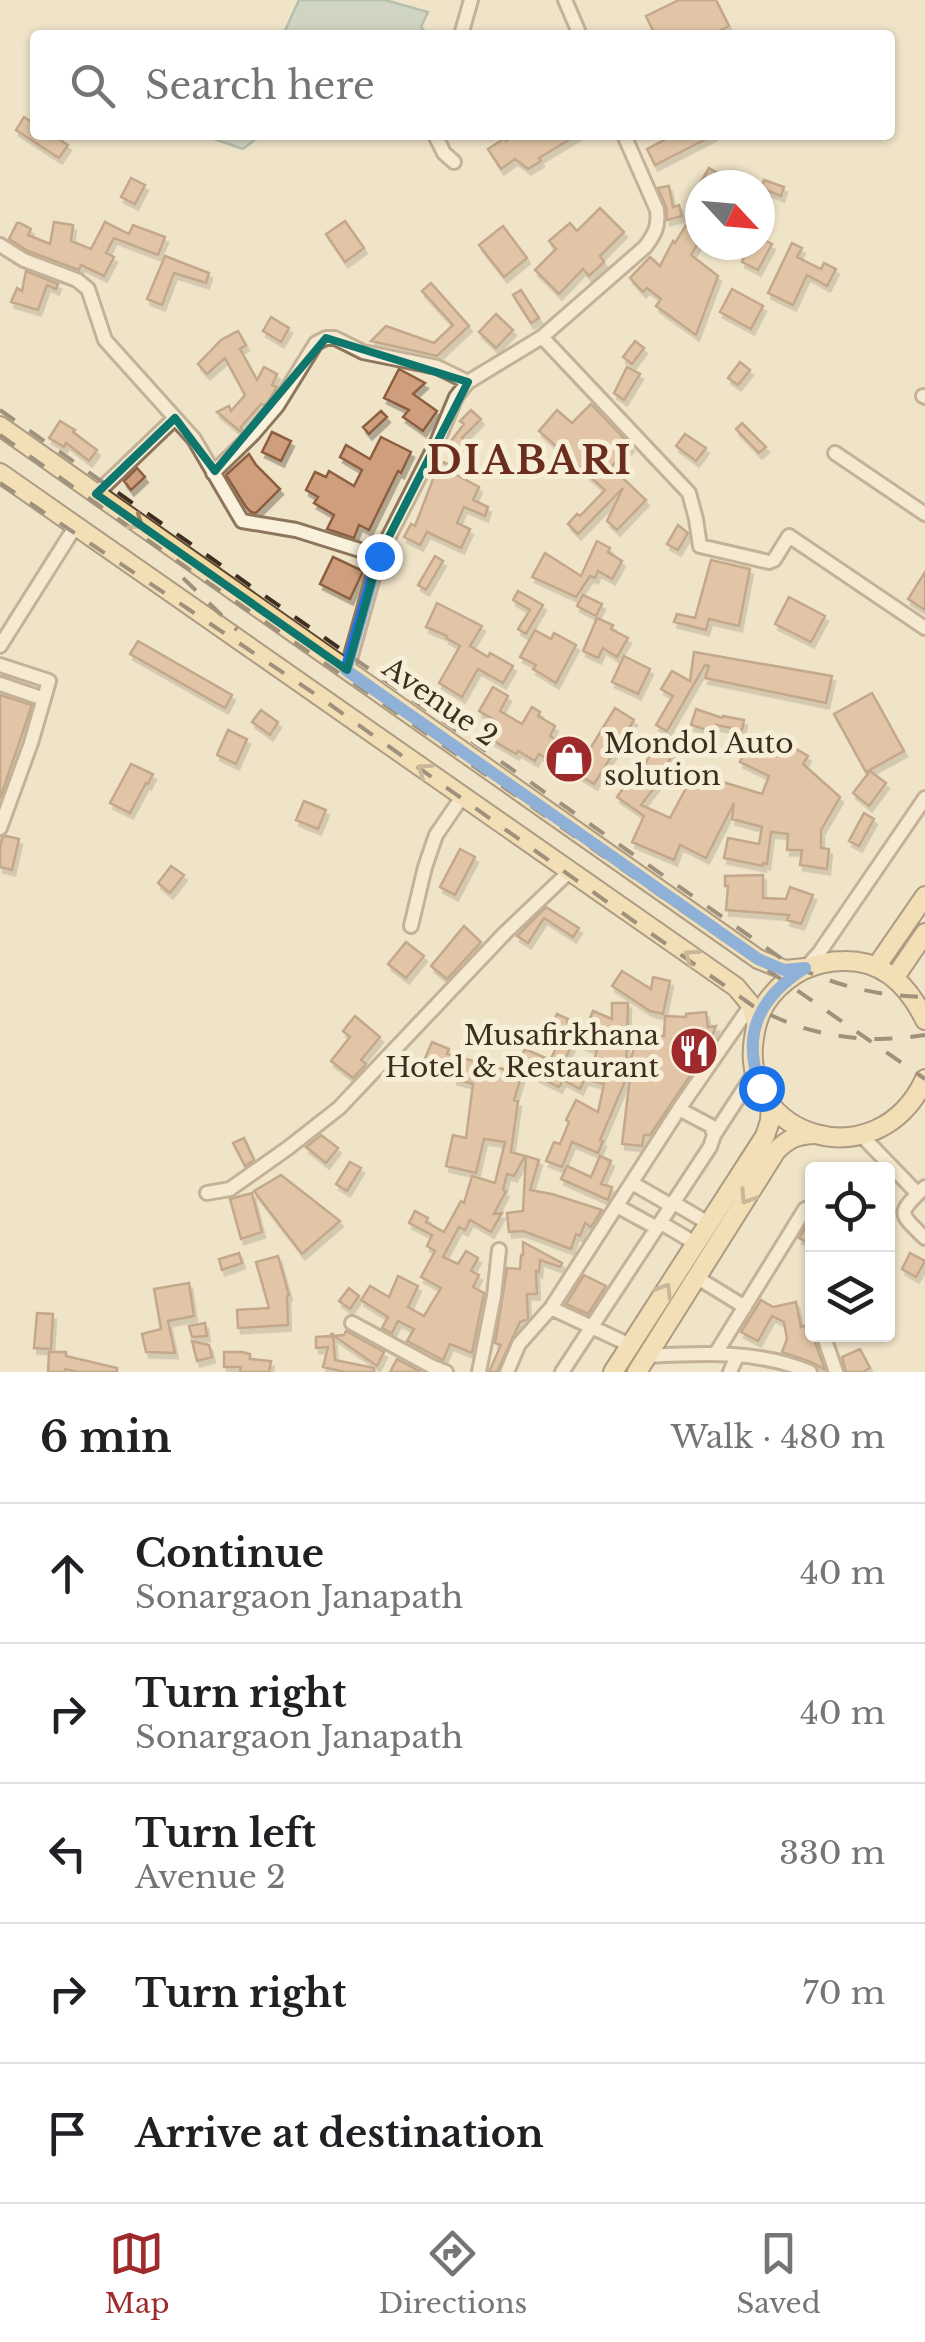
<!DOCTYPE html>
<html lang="en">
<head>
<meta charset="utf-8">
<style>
	body { margin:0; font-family:"Libre Baskerville",serif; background:#f6f6f6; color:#202124 }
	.controls { position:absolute; right:30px; bottom:30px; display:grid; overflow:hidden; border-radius:10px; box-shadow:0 2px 8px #0004 }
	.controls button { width:90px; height:90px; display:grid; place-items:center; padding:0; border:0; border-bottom:2px solid #e0e0e0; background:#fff; color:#202124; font:50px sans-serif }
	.compass { position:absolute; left:685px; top:170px; width:90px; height:90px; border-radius:50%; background:#fff; box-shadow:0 2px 8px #0004; rotate:116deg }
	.stop { position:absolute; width:30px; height:30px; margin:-22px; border:8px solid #1a73e8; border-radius:50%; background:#fff }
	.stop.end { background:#1a73e8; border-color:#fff; box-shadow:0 2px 10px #0008 }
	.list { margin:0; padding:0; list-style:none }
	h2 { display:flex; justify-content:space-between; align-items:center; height:130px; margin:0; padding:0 40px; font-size:42px }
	h2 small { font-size:32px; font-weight:400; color:#757577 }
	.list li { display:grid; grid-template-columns:65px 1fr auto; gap:30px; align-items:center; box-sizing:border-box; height:140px; padding:0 40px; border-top:2px solid #e0e0e0 }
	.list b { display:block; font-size:38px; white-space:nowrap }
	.list p { margin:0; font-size:32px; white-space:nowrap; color:#757577 }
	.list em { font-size:32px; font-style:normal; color:#757577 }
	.icon { flex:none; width:55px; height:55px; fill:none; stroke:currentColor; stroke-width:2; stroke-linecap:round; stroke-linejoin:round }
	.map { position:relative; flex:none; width:925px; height:1372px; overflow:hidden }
	.search { position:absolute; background:#fff; box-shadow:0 2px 8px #0004; left:30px; right:30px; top:30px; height:110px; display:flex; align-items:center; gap:25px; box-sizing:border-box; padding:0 35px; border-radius:10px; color:#757577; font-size:38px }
	.sheet { height:830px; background:#fff }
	nav { display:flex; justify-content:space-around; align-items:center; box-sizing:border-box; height:140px; border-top:2px solid #e0e0e0; background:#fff; font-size:28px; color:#757577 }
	nav a { display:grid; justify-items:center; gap:5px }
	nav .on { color:#9e2a2b }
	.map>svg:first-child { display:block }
	.water { fill:#a9c4bc; stroke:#6f938a; stroke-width:2.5 }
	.building { fill:#cf9f7d; stroke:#8d5f41; stroke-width:2.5; fill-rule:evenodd; filter:url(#shadow) }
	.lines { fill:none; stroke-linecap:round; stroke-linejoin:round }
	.minor-casing { stroke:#8d765c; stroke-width:18 }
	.major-casing { stroke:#5b4430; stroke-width:22 }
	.minor { stroke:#faf1dc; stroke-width:12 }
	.major { stroke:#f3d9a0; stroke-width:18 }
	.rail { stroke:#3d2e20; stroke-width:4; stroke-dasharray:18 18; stroke-linecap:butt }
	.oneway { stroke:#988460 }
	.route { stroke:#1a73e8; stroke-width:12 }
	.marked { fill:none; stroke:#0f766e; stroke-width:8; stroke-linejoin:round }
	.labels { text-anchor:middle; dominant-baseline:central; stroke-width:10; stroke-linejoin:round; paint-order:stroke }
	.street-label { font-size:28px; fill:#3d2e20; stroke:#f7eed8 }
	.poi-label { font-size:28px; fill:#3d2e20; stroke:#f7eed8; text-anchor:start }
	.district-label { font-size:38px; font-weight:bold; letter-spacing:2.5px; fill:#6b2e1e; stroke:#f7eed8 }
</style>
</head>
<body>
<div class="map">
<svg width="925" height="1372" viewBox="0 0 925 1372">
	<defs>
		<filter id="shadow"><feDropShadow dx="3" dy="5.5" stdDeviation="0" flood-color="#0004"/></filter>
	</defs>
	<rect width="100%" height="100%" fill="#f0e4c8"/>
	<path class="water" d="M299,0H385L428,12L421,27L428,35H283Z
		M203,135H261L243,149Z"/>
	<path class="building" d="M679,0H716L729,26L711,35H655L646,16Z
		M24,117L35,124V135H52L68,145L59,158L16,130Z
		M516,135H577L539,158L541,161L528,169L515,159L501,169L488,149L505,138L506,141Z
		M674,135H714L655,165L647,149Z
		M709,168L738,185H699Z
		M131,178L145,185L135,204L121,197Z
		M764,180L784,187L781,196L761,188Z
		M669,186L673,207L679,205L682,216L667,220L666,207L658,188Z
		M600,208L624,232L600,256L604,262L589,276L583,269L559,294L535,270L556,249L549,241L570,223L577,231Z
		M691,217L700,223V240L691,255L718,276L696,335L656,306L661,299L647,288L643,292L630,278L650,257L660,266L673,241L675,243Z
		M345,221L364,248L345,262L326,234Z
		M54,222L73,225L71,241L91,249L105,222L129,234L133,225L165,237L158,255L114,238L106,253L114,257L104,276L81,265L79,270L28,251L9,239L17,223H20L31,229L28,235L50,244Z
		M503,226L527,258L504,277L479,245Z
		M760,238L772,244L758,270L742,262L745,255L722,246L760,245Z
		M792,243L802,248L797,257L821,269L824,263L836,269L827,286L807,275L793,305L768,293Z
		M165,256L209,273L206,283L174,273L162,305L147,299Z
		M26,271L58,284L56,289L47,285L38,310L11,302L17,288L22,291Z
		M431,283L469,326L437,356L371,341L386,326L434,343L453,325L422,291Z
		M732,289L763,306L751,329L720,312Z
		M521,290L539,318L531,323L513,295Z
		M496,314L513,330L496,348L479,332Z
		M271,317L289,328L281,342L263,331Z
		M238,331L246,345L240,349L257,380L264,367L277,374L272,385L277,387L269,400L265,405L261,404L241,427L242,430L241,432L217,412L229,406L231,411L245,395L225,358L207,374L198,364L221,340Z
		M635,341L644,348L632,364L623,357Z
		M740,362L750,370L738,385L728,378Z
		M627,367L640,374L624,400L614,393Z
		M399,369L425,383L413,394L437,411L423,431L403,417L409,410L384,398Z
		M591,404L631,446L611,467L646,500L617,530L607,521L623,488L578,534L568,524L577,514L580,516L605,490L539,431L557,410L572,423Z
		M471,410L481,419L462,438L472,446L464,457L448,445L464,424L460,421Z
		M381,411L387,417L369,434L363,427Z
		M60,421L75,430L73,432L97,450L89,461L66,443L64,447L49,438Z
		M742,423L766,447L759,453L736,429Z
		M272,432L291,441L281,461L262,452Z
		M685,434L706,448L696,461L676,446Z
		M381,437L411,452L401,473L398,471L369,530L359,525L354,538L327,529L334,515L314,503L318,497L306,490L315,472L326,477L329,471L354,486L362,470L340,457L346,445L370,459Z
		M249,454L256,465L280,489L256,513L251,512L246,507L226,475Z
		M443,462L454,467L451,472L479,487L473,500L488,507L485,516L464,507L457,523L470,529L461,548L427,532L420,545L404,537L411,524L415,526L435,474L437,475Z
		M137,468L145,477L131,490L124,481Z
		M678,525L688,533L678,550L667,544Z
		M597,541L610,548L608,552L622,561L612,579L598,571L595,578L590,576L576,597L532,577L545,553L581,576Z
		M435,556L443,561L426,590L418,585Z
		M333,557L363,571L350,599L320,584Z
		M711,560L750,569L739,626L709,619L706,630L674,622L677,614L695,618Z
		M925,572V610L908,599Z
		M518,591L543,605L526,634L518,629L530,610L513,600Z
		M583,595L602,604L596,616L577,606Z
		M789,597L825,616L811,642L775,624Z
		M437,603L482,626L470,646L488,657L490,653L513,666L503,683L478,669L462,697L439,683L460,646L446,638L447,636L426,627Z
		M597,618L613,625L611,629L628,638L617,657L603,648L598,658L583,651Z
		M535,630L551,639L554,633L576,645L556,683L533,669L536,665L520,657Z
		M138,641L232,695L225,708L130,654Z
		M694,652L832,676L826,703L705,678L709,666L705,665L667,731L656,725L673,696L661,689L672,671L690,681Z
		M624,656L650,669L638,694L612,682Z
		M493,687L508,696L500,711L522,724L532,707L540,712L538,716L555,726L550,736L585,757L615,708L634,720L594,784L570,769L569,771L539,754L535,761L518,751L516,754L485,736L494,720L479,711Z
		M872,693L904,751L866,772L834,714Z
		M0,695L32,705L0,799Z
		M696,709L722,718L723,716L744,720L742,730L716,725L714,732L691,725Z
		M261,710L278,722L270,735L252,722Z
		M228,730L247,739L236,764L217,755Z
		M657,741L674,751L657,784L641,805L670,818L693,775L720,787L723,782L762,794L769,776L740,762L749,743L776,756L784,742L808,756L803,764L840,797L821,830V848L829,849L827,869L800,865L802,850H787L788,834L771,832L767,864L763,863V866L724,858L728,838L759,844L762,827L732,819L734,803L706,858L680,845L674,860L632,842L644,816L617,797L629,780L635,784Z
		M131,764L153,774L148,784L146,783L130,813L110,803Z
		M870,771L886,783L869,806L853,793Z
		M304,801L326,810L318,829L296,820Z
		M864,813L874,819L859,846L849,841Z
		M6,836L19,839L12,870L0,867V849L2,838Z
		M460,849L475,857L455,895L440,887Z
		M171,866L184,875L170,893L158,883Z
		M763,875V898L786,899L790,887L813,895L801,924L787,920L789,915L726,910L728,886H725V876Z
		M546,907L579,928L573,937L544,918L528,943L517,936Z
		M464,926L481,942L447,979L431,966Z
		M406,942L424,956L406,978L388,964Z
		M622,971L651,989L653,977L670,981L663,1014L650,1011L612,986Z
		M612,1003H628L626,1072H629L600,1140L603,1141L598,1153L572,1142L562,1167L546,1161L554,1142L560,1144L569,1122L566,1120L576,1100L598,1112L604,1084L585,1079L580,1089L563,1080L559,1087L517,1067L525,1049L550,1060L564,1033L552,1027L557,1014L568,1019L567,1022L585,1030L593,1011L612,1019ZM574,1041L597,1050L591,1073L565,1059Z
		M706,1012L708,1027L716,1026L710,1041L704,1042V1055L650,1135H644L642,1146L622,1144L631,1069L628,1068L638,1036H664L665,1016L686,1017V1014Z
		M355,1016L380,1037L361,1060L366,1064L353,1078L331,1061L350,1037L343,1031Z
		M432,1042L449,1049L447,1054L522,1074L514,1100L518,1101L511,1152L525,1156L514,1176L507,1174L503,1190L506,1191L494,1214L502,1213L491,1232L470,1220L465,1230L459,1227L443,1257L458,1264L466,1251L478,1258L471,1271L479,1275L473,1287L484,1293L472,1353L450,1344L443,1360L407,1341L414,1329L398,1321L392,1333L382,1328L388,1317L361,1300L370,1286L389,1297L398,1276L418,1286L408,1307L424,1316L441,1288L421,1277L435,1251L427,1246L432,1235L409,1223L415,1211L428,1218L426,1222L444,1232L461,1201L464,1203L472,1176L495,1183L505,1142L484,1139L476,1173L446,1166L453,1135L466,1138L473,1084L454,1079L455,1076L423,1063Z
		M321,1135L338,1148L326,1163L306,1147Z
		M244,1138L254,1160L245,1166L233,1143Z
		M526,1156L539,1160L530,1190L552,1194L602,1210L591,1227L585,1223L580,1236L576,1234L571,1249L523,1231L509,1232L507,1213L523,1211Z
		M600,1156L611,1161L601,1184L612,1187L608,1200L561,1179L567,1166L591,1177Z
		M350,1162L361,1168L347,1191L336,1184Z
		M281,1175L340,1221L302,1254L254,1191Z
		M252,1193L262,1232L241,1239L230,1199Z
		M812,1216V1245L799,1238Z
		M523,1242L562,1263L560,1267L540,1260L539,1272L536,1271L537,1294H527L528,1319L520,1322L497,1372H489L501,1345L495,1343L507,1268L520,1269L521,1255H523Z
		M239,1253L242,1263L222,1270L219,1259Z
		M910,1253L925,1261L916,1277L902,1269Z
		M278,1256L289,1295L287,1296L288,1325L238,1328L237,1310L269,1308L256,1262Z
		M584,1275L606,1286L588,1314L566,1304Z
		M189,1283L194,1316L168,1321L175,1353L146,1352L142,1334L161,1329L154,1289Z
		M349,1288L359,1296L350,1309L339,1301Z
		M761,1300L773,1307L796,1302L801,1327L812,1324V1334L825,1370L813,1363L782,1352L787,1339L784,1322L772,1316L758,1341L741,1332Z
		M37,1313L53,1314L51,1349L34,1348Z
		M205,1323L207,1336L192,1337L189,1326Z
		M346,1331L384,1352L377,1366L334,1336L344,1335Z
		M331,1334H333L335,1360L374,1368V1372H345L323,1367L328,1347L316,1348V1337L331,1336Z
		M192,1341L209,1345L212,1357L197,1361Z
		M860,1349L870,1368L863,1372H846L842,1357Z
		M49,1352H66V1356L117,1368V1372H78L65,1369V1372H48Z
		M224,1352H242L250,1354V1359L271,1361L269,1372H240L241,1367H224Z
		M397,1359L421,1372H390Z"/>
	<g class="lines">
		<g class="minor-casing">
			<path id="minor" d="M565,0L580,35
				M461,35L471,0
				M435,135L444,153L454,162
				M0,245L24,260L77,280L88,289L105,340L194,439L242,521L296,530L379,556L438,440L456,397L468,382L542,337L645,247C655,234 659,226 657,210L624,135
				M542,337L689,493L696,519L700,546L769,562L774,560L789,536L925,628
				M923,396L925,397
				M835,453L925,514
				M213,473L253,434L277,406L316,343L326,338H335L363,352L437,367L468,382
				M96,494L175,418
				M0,646L75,527
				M0,665L49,681L31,743L0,828
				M347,670L379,556
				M0,684L44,699
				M411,926L425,867L436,835L462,797
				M807,966L819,953L925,798
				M714,1135L755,1072
				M862,1136L918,1194
				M632,1183L672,1206
				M925,1187C897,1214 898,1212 925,1238
				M207,1193L230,1189L288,1148L339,1108L505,933L570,871
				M674,1203L708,1223
				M617,1206L657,1228
				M661,1223L695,1243
				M696,1277L745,1307
				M551,1308L630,1345
				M352,1323L431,1366L446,1372
				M823,1334L836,1372
				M716,1353L805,1209
				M648,1356C703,1353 758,1350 810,1372
				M479,1372L494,1296L499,1250
				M507,1372L519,1344L551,1308L679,1109L751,1005
				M562,1372L710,1147L714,1135L711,1126L679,1109
				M730,1372L737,1356"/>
		</g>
		<g class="major-casing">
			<path id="major" d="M0,426L758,959L785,970L805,968
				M0,473L736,987L751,1005L756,1023
				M876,967L925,896
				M895,977L925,933
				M925,1020C909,987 884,960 844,961C814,961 790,973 771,996C761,1008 756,1023 754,1038C738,1136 877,1182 925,1079
				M613,1372L765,1136L770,1121L771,1104
				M637,1372L776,1151C788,1139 796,1135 813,1134"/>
		</g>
		<use href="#minor" class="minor"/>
		<use href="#major" class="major"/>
		<path class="rail" d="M0,410L788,963C833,985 875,996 925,997
			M0,435L180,563L925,1079
			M0,483L318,696L753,1006C806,1036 865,1045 925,1035
			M183,578L237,630"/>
	</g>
	<defs><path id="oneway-chevron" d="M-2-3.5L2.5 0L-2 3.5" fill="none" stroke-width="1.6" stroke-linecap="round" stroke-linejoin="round" transform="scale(2.5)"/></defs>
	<g class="oneway">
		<use href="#oneway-chevron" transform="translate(137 523) rotate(35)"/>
		<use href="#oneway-chevron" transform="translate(424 770) rotate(-145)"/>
		<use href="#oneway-chevron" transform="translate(691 956) rotate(-145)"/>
		<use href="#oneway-chevron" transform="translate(747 1197) rotate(123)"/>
		<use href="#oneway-chevron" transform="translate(665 1290) rotate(-58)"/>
	</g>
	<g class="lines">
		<path class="route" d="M379,556L346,670L758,959L784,970L805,968C758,998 741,1035 761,1088"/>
	</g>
	<path d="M0 0H925V1372H0ZM326,338L468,382L379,556L347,670L96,494L175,418L215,471Z" fill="#f0e4c8" fill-opacity=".55" fill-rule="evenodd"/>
	<path class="marked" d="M326,338L468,382L379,556L347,670L96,494L175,418L215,471Z"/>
	<defs>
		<g id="shop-disc" transform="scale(2.5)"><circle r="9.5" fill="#9e2a2b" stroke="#f7eed8"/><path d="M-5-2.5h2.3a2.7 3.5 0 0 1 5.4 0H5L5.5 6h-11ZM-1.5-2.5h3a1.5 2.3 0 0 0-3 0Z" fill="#fff"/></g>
		<g id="restaurant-disc" transform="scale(2.5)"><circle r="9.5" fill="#9e2a2b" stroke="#f7eed8"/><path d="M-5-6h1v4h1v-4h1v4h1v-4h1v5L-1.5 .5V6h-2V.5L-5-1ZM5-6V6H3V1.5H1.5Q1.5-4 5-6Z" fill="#fff"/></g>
	</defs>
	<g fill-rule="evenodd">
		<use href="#shop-disc" x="569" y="759"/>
		<use href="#restaurant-disc" x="694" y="1051"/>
	</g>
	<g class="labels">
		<g class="street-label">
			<text transform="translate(440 702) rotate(35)">Avenue 2</text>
		</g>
		<g class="poi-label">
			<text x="604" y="743">Mondol Auto<tspan x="604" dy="32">solution</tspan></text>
			<text x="659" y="1035" text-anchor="end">Musafirkhana<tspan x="659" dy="32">Hotel &amp; Restaurant</tspan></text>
		</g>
		<g class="district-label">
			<text x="530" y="460">DIABARI</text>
		</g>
	</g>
</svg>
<div class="controls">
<button><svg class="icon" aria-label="locate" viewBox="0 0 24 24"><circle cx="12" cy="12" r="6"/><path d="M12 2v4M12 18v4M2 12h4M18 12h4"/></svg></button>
<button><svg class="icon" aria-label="layers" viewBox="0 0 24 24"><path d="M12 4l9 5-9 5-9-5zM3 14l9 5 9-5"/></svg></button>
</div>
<svg class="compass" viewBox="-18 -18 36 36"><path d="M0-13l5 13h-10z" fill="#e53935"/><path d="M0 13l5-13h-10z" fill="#757577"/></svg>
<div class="stop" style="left:761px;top:1088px"></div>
<div class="stop end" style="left:379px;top:556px"></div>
<div class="search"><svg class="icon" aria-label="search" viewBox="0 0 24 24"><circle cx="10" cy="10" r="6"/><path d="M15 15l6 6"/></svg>Search here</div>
</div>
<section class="sheet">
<h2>6 min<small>Walk · 480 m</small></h2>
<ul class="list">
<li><svg class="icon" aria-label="ahead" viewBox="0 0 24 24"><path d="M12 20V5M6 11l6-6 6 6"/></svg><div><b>Continue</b><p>Sonargaon Janapath</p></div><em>40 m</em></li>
<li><svg class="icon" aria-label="right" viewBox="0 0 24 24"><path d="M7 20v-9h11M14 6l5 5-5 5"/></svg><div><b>Turn right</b><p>Sonargaon Janapath</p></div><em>40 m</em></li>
<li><svg class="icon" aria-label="left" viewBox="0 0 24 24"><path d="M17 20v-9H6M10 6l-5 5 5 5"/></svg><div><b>Turn left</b><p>Avenue 2</p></div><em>330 m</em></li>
<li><svg class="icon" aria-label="right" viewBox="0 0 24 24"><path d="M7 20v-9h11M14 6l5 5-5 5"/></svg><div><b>Turn right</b></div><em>70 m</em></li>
<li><svg class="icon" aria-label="arrive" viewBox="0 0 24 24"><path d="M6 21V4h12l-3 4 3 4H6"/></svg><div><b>Arrive at destination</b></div></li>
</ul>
</section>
<nav>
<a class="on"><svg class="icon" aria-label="map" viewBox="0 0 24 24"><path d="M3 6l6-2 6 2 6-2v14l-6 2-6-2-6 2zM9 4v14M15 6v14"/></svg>Map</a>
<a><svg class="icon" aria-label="directions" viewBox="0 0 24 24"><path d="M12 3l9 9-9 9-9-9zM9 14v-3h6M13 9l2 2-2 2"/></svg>Directions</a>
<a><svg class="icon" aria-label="saved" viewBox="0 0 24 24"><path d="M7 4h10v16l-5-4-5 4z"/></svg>Saved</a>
</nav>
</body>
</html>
